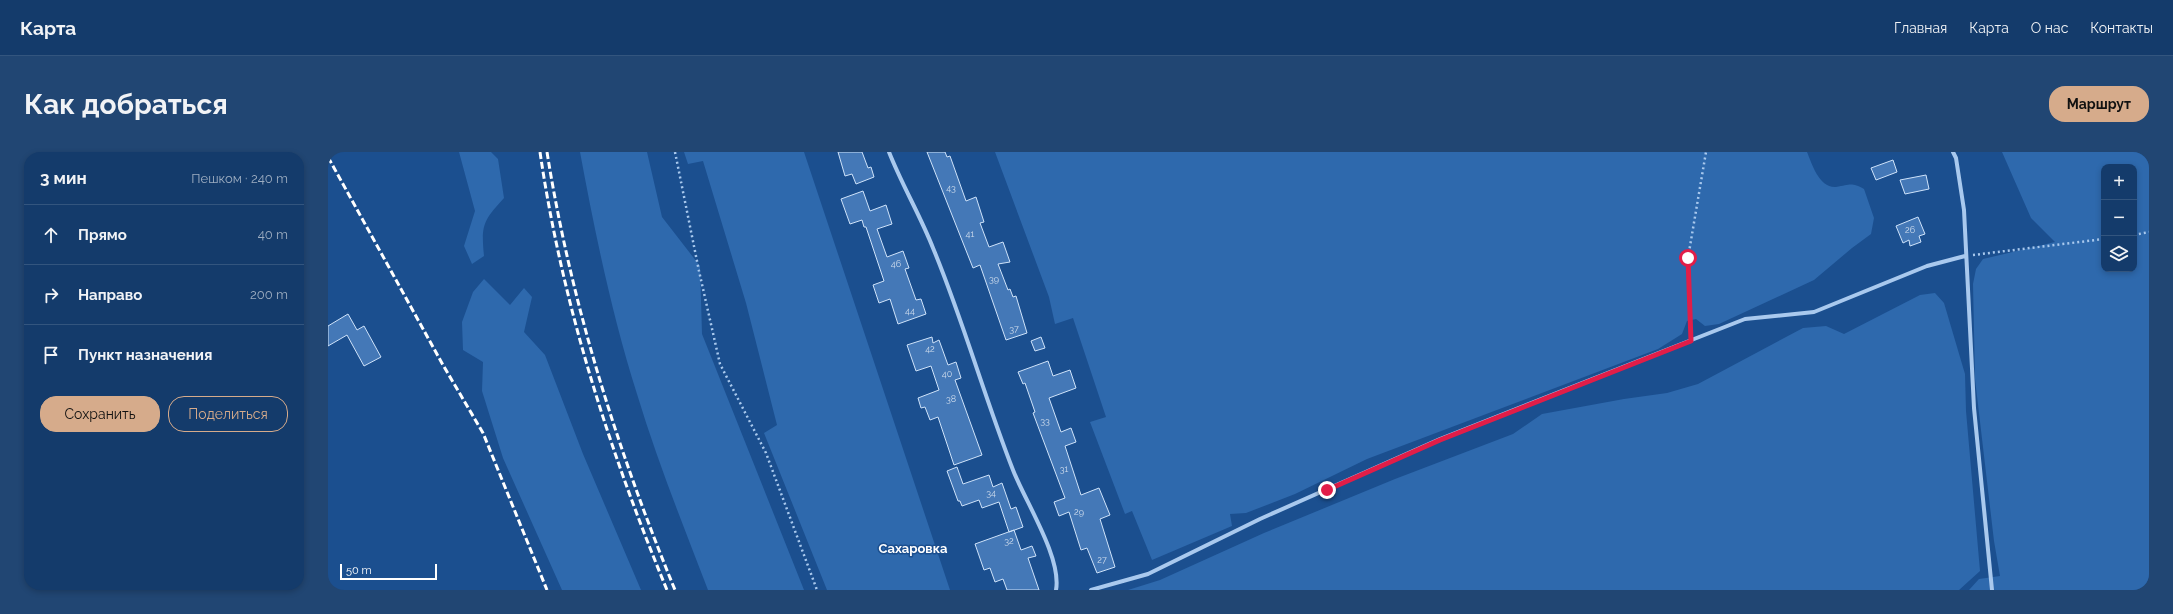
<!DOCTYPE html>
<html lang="ru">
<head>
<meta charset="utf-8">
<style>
	body { margin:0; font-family:Raleway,sans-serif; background:#214673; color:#f1f3f6 }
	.controls { position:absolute; right:12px; top:12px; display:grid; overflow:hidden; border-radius:8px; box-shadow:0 2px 6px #0003 }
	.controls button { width:36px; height:36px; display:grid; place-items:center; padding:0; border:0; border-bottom:1px solid #33557e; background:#143b6b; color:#f1f3f6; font:20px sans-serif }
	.scale { position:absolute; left:12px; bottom:10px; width:97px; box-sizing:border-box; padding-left:4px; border:2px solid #fff; border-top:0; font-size:11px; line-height:14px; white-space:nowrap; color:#fff; -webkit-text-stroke:3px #1b4f8f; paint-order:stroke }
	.stop { position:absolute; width:12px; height:12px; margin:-9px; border:3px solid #e11d48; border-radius:50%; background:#fff }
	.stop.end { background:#e11d48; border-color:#fff; box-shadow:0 1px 4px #0008 }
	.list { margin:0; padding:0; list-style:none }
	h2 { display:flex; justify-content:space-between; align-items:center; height:52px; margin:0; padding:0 16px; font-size:17px }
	h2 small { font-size:13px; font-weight:400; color:#9dadc1 }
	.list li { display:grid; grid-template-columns:26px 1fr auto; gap:12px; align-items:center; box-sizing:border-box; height:60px; padding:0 16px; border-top:1px solid #33557e }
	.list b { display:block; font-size:15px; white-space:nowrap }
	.list em { font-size:13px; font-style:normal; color:#9dadc1 }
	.actions { display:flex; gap:8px; padding:12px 16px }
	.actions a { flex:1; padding:9px 0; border:1px solid #d6ab8b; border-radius:16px; text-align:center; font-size:14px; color:#d6ab8b }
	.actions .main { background:#d6ab8b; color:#111 }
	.icon { flex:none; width:22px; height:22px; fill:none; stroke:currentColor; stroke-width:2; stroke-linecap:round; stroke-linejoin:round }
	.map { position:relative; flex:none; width:1821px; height:438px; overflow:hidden; border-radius:16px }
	header { display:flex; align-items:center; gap:24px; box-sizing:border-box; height:56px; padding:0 20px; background:#143b6b; border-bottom:1px solid #33557e }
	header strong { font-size:19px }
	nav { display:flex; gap:22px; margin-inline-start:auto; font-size:14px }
	.intro { display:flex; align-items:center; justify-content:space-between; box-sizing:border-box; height:96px; padding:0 24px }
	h1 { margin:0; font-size:28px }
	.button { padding:10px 18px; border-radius:16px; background:#d6ab8b; color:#111; font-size:14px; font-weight:700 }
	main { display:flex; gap:24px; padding:0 24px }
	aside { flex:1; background:#143b6b; border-radius:16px; box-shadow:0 2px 6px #0003 }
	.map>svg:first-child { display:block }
	.green { fill:#2e69ad; fill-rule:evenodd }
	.building { fill:#4478b7; stroke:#cfe3fa }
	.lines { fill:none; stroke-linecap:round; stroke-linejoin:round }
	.path { stroke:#a9c9ee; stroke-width:2.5; stroke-dasharray:2 3; stroke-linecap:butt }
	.street { stroke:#a9c9ee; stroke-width:4 }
	.rail { stroke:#fff; stroke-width:3; stroke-dasharray:7 3; stroke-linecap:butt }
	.route { stroke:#e11d48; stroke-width:5 }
	.labels { text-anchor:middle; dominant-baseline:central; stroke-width:3; stroke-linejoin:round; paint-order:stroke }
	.number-label { font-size:9px; fill:#d0dded }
	.quarter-label { font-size:13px; font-weight:bold; fill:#fff; stroke:#1b4f8f }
</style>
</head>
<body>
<header>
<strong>Карта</strong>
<nav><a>Главная</a><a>Карта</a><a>О нас</a><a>Контакты</a></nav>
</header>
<div class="intro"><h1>Как добраться</h1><a class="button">Маршрут</a></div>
<main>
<aside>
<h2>3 мин<small>Пешком · 240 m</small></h2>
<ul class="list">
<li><svg class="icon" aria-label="ahead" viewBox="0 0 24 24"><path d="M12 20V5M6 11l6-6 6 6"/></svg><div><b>Прямо</b></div><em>40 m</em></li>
<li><svg class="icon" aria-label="right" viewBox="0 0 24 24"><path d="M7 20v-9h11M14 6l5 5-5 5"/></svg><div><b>Направо</b></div><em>200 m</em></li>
<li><svg class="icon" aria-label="arrive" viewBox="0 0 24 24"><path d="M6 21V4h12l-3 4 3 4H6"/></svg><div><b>Пункт назначения</b></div></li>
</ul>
<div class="actions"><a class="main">Сохранить</a><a>Поделиться</a></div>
</aside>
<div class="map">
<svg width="1821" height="438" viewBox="0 0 1821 438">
	<rect width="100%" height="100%" fill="#1b4f8f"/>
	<path class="green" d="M131,0H163L170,7L176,46C155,69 153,73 156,104L144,112L136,94L147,59Z
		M252,0H319L334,65L372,114L374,182L476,438H380C355,373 329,308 309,242C284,163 267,81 252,0Z
		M356,0H476L622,438H499L436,281L449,273L418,151L375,9L360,12Z
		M667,0H1479C1484,12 1491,36 1508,35C1522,33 1523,30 1536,37L1546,66L1543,82L1524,96L1486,128L1391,172L1377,174L1368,167L1359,169L1354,182L1330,197L1039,307L967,342L918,361L902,362L904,374L824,408L804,359L797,362L762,270L778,265L745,166L727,172L721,145Z
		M1674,0H1821V438H1641L1651,427L1672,424L1666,389L1647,227L1645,132L1648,117L1655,107L1727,90L1703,66ZM1776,15H1806V117H1776Z
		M156,127L182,153L196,136L204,145L196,180L217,203L255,302L313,438H234L175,306L154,239L155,210L135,198L134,170L145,140Z
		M1607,141L1616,151L1637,222L1638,259L1652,419L1631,438H800L832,428L936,381L1067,327L1185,282L1214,262L1296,247L1339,241L1370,232L1475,176L1498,174L1516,182L1592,143Z"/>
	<path class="building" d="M510,0H534L540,16L543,15L546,25L528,32L524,22L517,24Z
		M599,0H617L619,5L622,4L638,49L648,45L656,70L652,71L661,95L675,90L682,110L670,112L680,138L682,137L685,145L688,144L699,181L678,188L652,113L645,116Z
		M1565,8L1569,20L1548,28L1543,16Z
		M1598,23L1601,37L1577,42L1572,28Z
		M535,39L542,59L558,53L564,72L549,77L559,105L575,99L581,116L577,117L588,148L593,147L598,162L570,172L562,147L551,151L545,133L556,129L538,75H536L534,68L522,72L513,47Z
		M1590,65L1597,82L1591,84L1593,90L1582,94L1581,88L1575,91L1568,74Z
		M20,162L29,178L36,174L53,205L36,214L19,183L0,194V174Z
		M604,185L605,191L611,188L620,213L628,210L633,226L627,228L654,303L626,313L610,265L602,268L597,255L593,256L590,246L611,238L603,214L588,219L579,193Z
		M713,185L717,196L707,199L703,189Z
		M720,209L725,224L742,218L748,236L721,246L733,280L743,276L748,290L737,294L753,343L771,336L782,363L772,367L787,415L769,421L759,396L753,398L741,360L731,364L726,350L737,346L705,261L707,260L697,231L695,232L690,220Z
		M629,315L635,332L661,323L665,335L674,331L683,357L688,355L695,375L681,380L671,350L654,356L651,348L634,354L632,349H630L619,319Z
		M686,378L693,398L704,394L708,404L700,406L711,438H679L675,427L667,430L662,416L656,418L647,392Z"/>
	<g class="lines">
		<path class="path" d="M347,0L371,119L392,212L438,301L489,438
			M1806,83L1821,80
			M1645,103L1776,87
			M1363,181L1360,106L1378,0"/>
		<path class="street" d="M561,0C574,33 592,63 605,96C635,168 656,244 685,318C697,349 734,406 728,438
			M1625,0L1628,6L1636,58L1646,256L1664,438
			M763,438L820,422L932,367L1112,287L1417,167L1486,160L1599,114L1637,104"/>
		<path class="rail" d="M212,0C234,151 281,298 339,438
			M219,0C243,151 289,297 347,438
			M0,5L115,213L155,281L219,438"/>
	</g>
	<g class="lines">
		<path class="route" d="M999,338L1112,288L1363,189L1360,106"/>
	</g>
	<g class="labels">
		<g class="number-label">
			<text x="623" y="36">43</text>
			<text x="1582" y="78">26</text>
			<text x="642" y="82">41</text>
			<text x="568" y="112">46</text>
			<text x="666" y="127">39</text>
			<text x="582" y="159">44</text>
			<text x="686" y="177">37</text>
			<text x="602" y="197">42</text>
			<text x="619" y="222">40</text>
			<text x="623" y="247">38</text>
			<text x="717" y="269">33</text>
			<text x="736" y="317">31</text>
			<text x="663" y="341">34</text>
			<text x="751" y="360">29</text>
			<text x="681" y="389">32</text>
			<text x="774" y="408">27</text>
		</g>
		<g class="quarter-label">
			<text x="585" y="396">Сахаровка</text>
		</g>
	</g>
</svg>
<div class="controls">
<button>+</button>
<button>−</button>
<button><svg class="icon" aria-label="layers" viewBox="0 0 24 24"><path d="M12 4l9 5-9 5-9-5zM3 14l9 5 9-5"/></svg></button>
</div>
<div class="scale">50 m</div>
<div class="stop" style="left:1360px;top:106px"></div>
<div class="stop end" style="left:999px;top:338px"></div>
</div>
</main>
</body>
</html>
